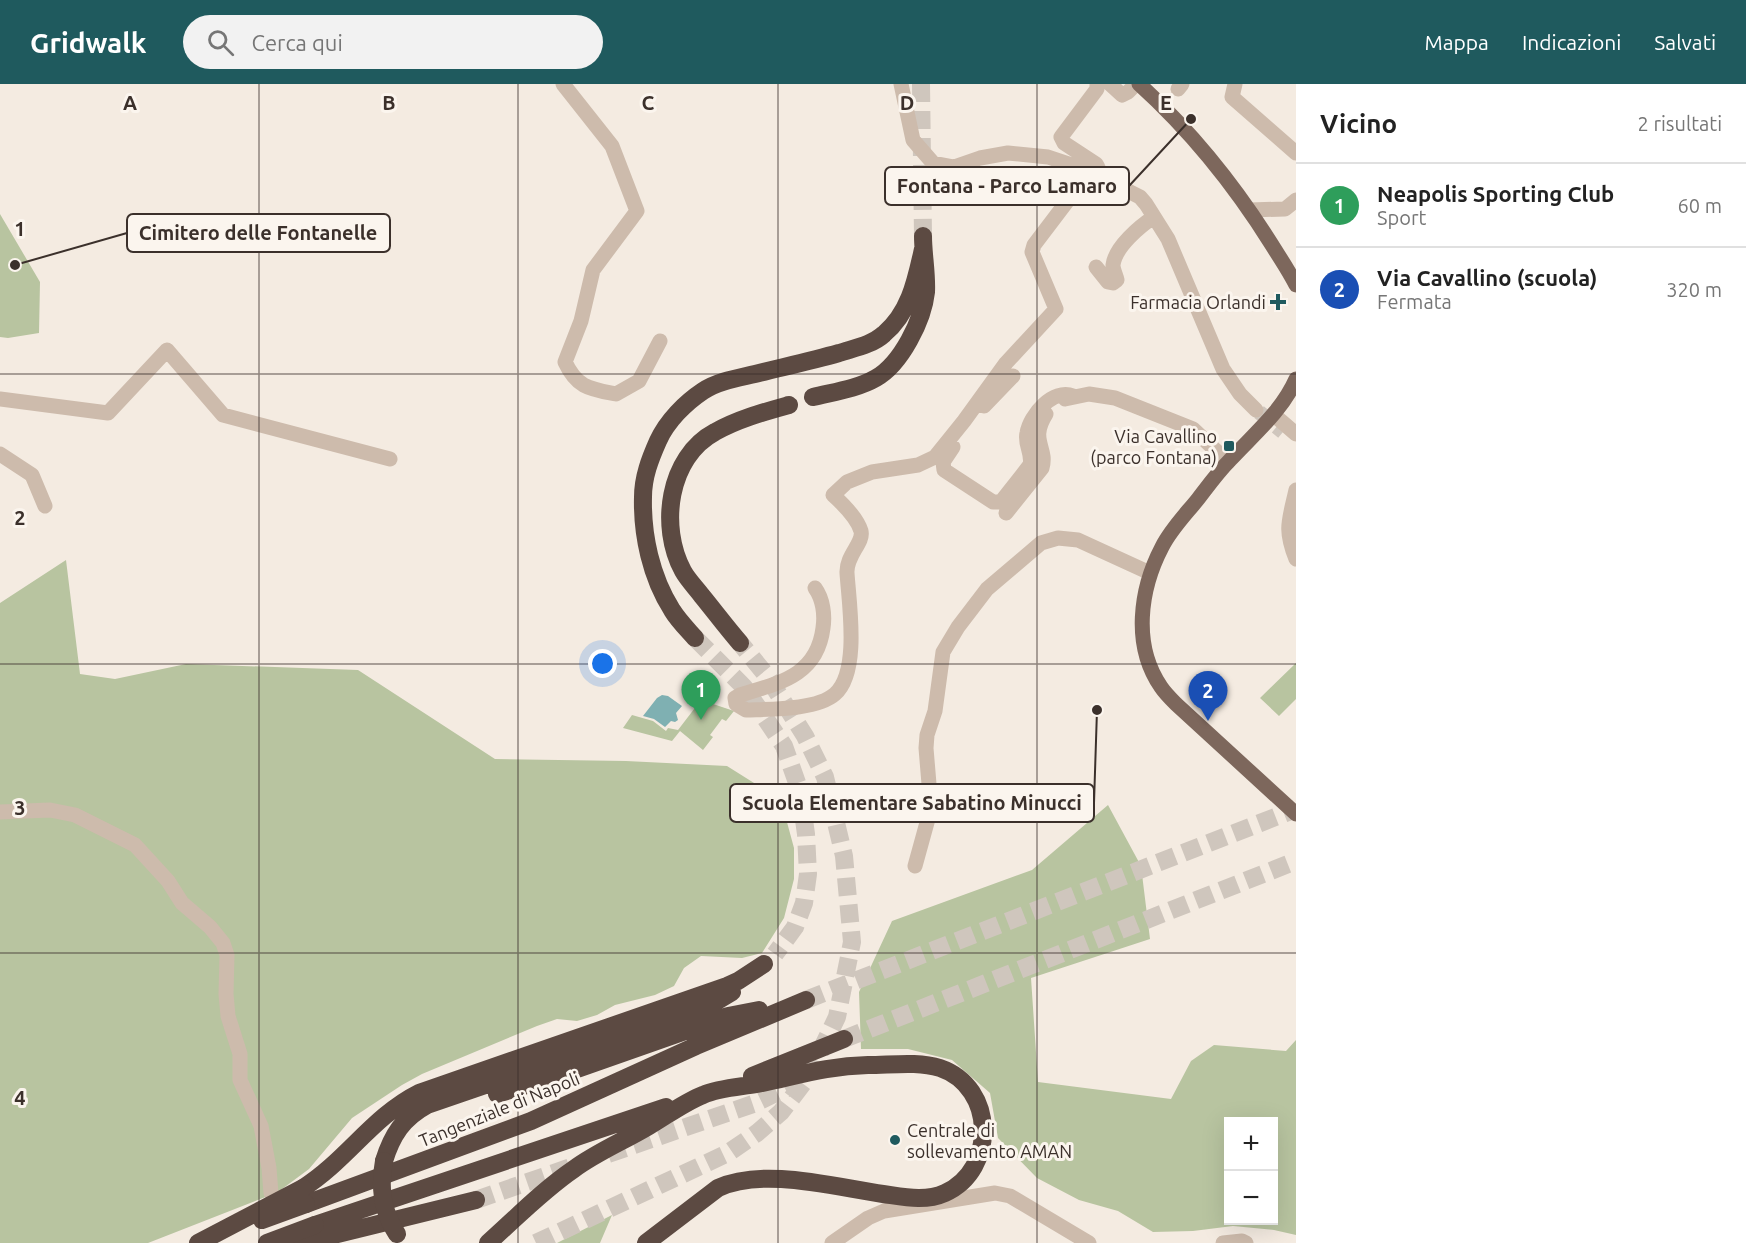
<!DOCTYPE html>
<html lang="it">
<head>
<meta charset="utf-8">
<style>
	body { margin:0; font-family:Ubuntu,sans-serif; background:#f2f2f2; color:#222 }
	.controls { position:absolute; right:18px; bottom:18px; display:grid; overflow:hidden; border-radius:0px; box-shadow:0 6px 24px #0002 }
	.controls button { width:54px; height:54px; display:grid; place-items:center; padding:0; border:0; border-bottom:2px solid #e0e0e0; background:#fff; color:#222; font:30px sans-serif }
	.you { position:absolute; left:603px; top:580px; width:21px; height:21px; margin:-15px; border:4px solid #fff; border-radius:50%; background:#1a73e8; box-shadow:0 0 0 9px #1a73e833 }
	.badge { display:grid; place-items:center; width:39px; height:39px; border-radius:50%; background:#1f5a5e; color:#fff; font-size:20px; font-weight:700 }
	.pin { position:absolute; translate:-50% -50px; filter:drop-shadow(0 2px 3px #0008) }
	.pin::after { content:''; position:absolute; top:32px; width:21px; height:18px; background:inherit; clip-path:polygon(0 0,100% 0,50% 100%) }
	.list { margin:0; padding:0; list-style:none }
	h2 { display:flex; justify-content:space-between; align-items:center; height:78px; margin:0; padding:0 24px; font-size:26px }
	h2 small { font-size:20px; font-weight:400; color:#767676 }
	.list li { display:grid; grid-template-columns:39px 1fr auto; gap:18px; align-items:center; box-sizing:border-box; height:84px; padding:0 24px; border-top:2px solid #e0e0e0 }
	.list b { display:block; font-size:22px; white-space:nowrap }
	.list p { margin:0; font-size:20px; white-space:nowrap; color:#767676 }
	.list em { font-size:20px; font-style:normal; color:#767676 }
	.icon { flex:none; width:33px; height:33px; fill:none; stroke:currentColor; stroke-width:2; stroke-linecap:round; stroke-linejoin:round }
	.map { position:relative; flex:none; width:1296px; height:1159px; overflow:hidden }
	header { display:flex; align-items:center; gap:36px; box-sizing:border-box; height:84px; padding:0 30px; background:#1f5a5e; color:#fff }
	header strong { font-size:28px }
	nav { display:flex; gap:33px; margin-inline-start:auto; font-size:21px }
	.search { width:420px; height:54px; background:#f2f2f2; display:flex; align-items:center; gap:15px; box-sizing:border-box; padding:0 21px; border-radius:33px; color:#767676; font-size:22px }
	main { display:flex }
	aside { flex:1; background:#fff }
	.map>svg:first-child { display:block }
	.green { fill:#b8c4a0; fill-rule:evenodd }
	.water { fill:#7fb0b2 }
	.lines { fill:none; stroke-linecap:round; stroke-linejoin:round }
	.minor-tunnel { stroke:#cfc6bd; stroke-width:15; stroke-dasharray:15 8; stroke-linecap:butt }
	.highway-tunnel { stroke:#cfc6bd; stroke-width:18; stroke-dasharray:18 9; stroke-linecap:butt }
	.minor { stroke:#cdbbac; stroke-width:15 }
	.major { stroke:#7d675c; stroke-width:15 }
	.highway { stroke:#5c4a42; stroke-width:18 }
	.highway-bridge { stroke:#5c4a42; stroke-width:18 }
	.grid { fill:none; stroke:#3b302b; stroke-width:1.5; stroke-opacity:0.55 }
	.poi-dot { fill:#1f5a5e; stroke:#fbf5ee; stroke-width:2 }
	.labels { text-anchor:middle; dominant-baseline:central; stroke-width:6; stroke-linejoin:round; paint-order:stroke }
	.poi-label { font-size:18px; fill:#3b302b; stroke:#fbf5ee; text-anchor:end }
	.street-label { font-size:18px; fill:#3b302b; stroke:#fbf5ee }
	.grid-label { font-size:20px; text-anchor:middle; font-weight:bold; fill:#3b302b; stroke:#fbf5ee; stroke-width:6; stroke-linejoin:round; paint-order:stroke }
	.leader { fill:none; stroke:#3b302b; stroke-width:2 }
	.callout-dot { fill:#3b302b; stroke:#fbf5ee; stroke-width:2 }
	.callout { fill:#fbf5ee; stroke:#3b302b; stroke-width:2 }
	.callout-label { font-size:20px; text-anchor:middle; font-weight:bold; fill:#3b302b }
</style>
</head>
<body>
<header>
<strong>Gridwalk</strong>
<div class="search"><svg class="icon" aria-label="search" viewBox="0 0 24 24"><circle cx="10" cy="10" r="6"/><path d="M15 15l6 6"/></svg>Cerca qui</div>
<nav><a>Mappa</a><a>Indicazioni</a><a>Salvati</a></nav>
</header>
<main>
<div class="map">
<svg width="1296" height="1159" viewBox="0 0 1296 1159">
	<rect width="100%" height="100%" fill="#f4ebe1"/>
	<path class="green" d="M0,130L40,198L39,249L8,254L0,253Z
		M66,476L80,590L115,595L186,580L358,586L495,675L626,677L727,682L781,716L794,764V795L784,834L762,869L742,874L701,872L684,884L674,902L655,911L615,921L597,931L577,937L557,935L537,942L422,990L402,1001L352,1034L309,1085L278,1108L148,1159H0V519Z
		M1296,579V615L1279,632L1260,614Z
		M701,616L734,627L726,637L722,635L710,651L713,653L703,666L680,647L672,657L623,644L632,631L653,637L666,647L668,644L678,646Z
		M1108,721L1141,782L1150,855L1031,894L1038,998L1171,1015L1191,977L1214,961L1286,967L1296,956V1151L1274,1146L1233,1142L1193,1147L1153,1148L1118,1127L1079,1116L1037,1094L998,1054L990,1009L952,976L908,965H861L859,908L892,837L1032,786ZM1228,1038H1274V1136H1228Z
		M612,1131L600,1159H557Z"/>
	<path class="water" d="M662,611L668,612L682,622L676,629L678,636L675,638L671,637L665,643L654,635L643,632L657,614Z"/>
	<g class="lines">
		<path class="minor-tunnel" d="M1259,328L1283,348"/>
		<path class="highway-tunnel" d="M921,0L923,152
			M695,554L744,603L784,662L800,707L806,750L808,790L804,819L795,843L775,870
			M806,916L1296,725
			M844,955L1296,777
			M608,1070L753,1020L801,997
			M476,1116L574,1082
			M536,1159L728,1069L757,1049L781,1028L808,993L837,933L852,858L844,772L825,693L805,652L767,592L740,559"/>
		<path class="minor" d="M563,0L612,62L637,127L593,186L581,237L565,278C577,304 590,305 616,310L639,297L660,257
			M901,0L913,56L933,79L954,83L980,74L1008,69L1048,73L1081,84L1083,89L1128,107L1140,113L1146,120L1168,155L1223,285L1240,310L1256,326
			M1110,0L1122,11L1128,8L1136,0
			M1235,0L1232,13L1296,69
			M1178,5L1182,0
			M1096,95C1100,90 1100,86 1096,80L1064,59L1061,53L1097,5V0
			M1250,126L1285,125L1296,116
			M1096,183L1108,198L1113,199L1117,196C1116,191 1113,186 1113,181C1115,163 1140,142 1154,133
			M0,315L108,329L167,266L223,331L390,375
			M1065,315L1089,310L1115,314L1193,345L1228,378
			M984,322L1013,292
			M1274,331L1296,350
			M953,363L943,378L944,386L993,418H1001L1030,381C1033,370 1024,360 1027,349C1030,331 1053,304 1073,312
			M0,370L32,391L45,422
			M1296,406C1289,437 1284,445 1296,475
			M1006,429L1042,384C1048,363 1029,357 1046,330
			M815,504C823,515 825,531 823,544C817,592 779,599 740,611L735,614L736,620L746,626C770,625 817,626 835,610C860,588 849,520 847,489C846,471 864,459 861,447C857,434 843,420 833,411L847,398L872,388L918,381L935,373L964,337L1006,279L1056,225L1032,168L1034,161L1075,107
			M0,728L50,726L75,731L135,761L168,797L182,819L210,843L223,859L227,871L226,910L228,932L240,970V996L261,1042L269,1084L271,1109
			M915,782L931,724L926,664L927,651L935,627L943,568L958,543L987,505L1041,459L1058,454L1078,456L1150,489
			M832,1159L868,1134L884,1127L995,1109L1010,1112L1089,1159
			M1223,1159L1242,1157L1246,1159"/>
		<path class="major" d="M1139,0C1191,47 1235,102 1272,161C1280,174 1289,187 1296,201
			M1296,295C1282,327 1254,350 1230,376C1218,388 1208,402 1198,415C1186,430 1171,445 1162,463C1140,505 1132,561 1161,603C1165,609 1171,615 1176,620L1296,730"/>
		<path class="highway" d="M813,313C833,308 857,305 876,294C901,280 923,236 926,208C927,190 923,170 923,152
			M695,554C687,545 678,536 672,526C651,493 642,451 643,413C643,393 650,375 658,357C667,337 685,319 703,307C718,297 738,294 755,290C783,283 811,277 839,269C854,264 872,261 884,250C910,228 916,196 923,165
			M740,559C727,544 715,528 702,512C696,504 688,496 683,487C659,443 668,373 715,348C738,335 764,328 789,321
			M752,992L844,955
			M497,1010L560,991L728,932L759,926
			M384,1077C392,1051 403,1034 427,1021L694,929L707,923L732,908
			M303,1104C346,1077 373,1032 419,1009L727,902L738,897L764,880
			M306,1120L531,1037L696,962L806,916
			M315,1141L666,1023
			M301,1159L476,1116
			M488,1159C516,1134 543,1106 574,1085C597,1068 624,1057 649,1042C666,1032 685,1018 703,1011C719,1004 740,1003 757,1000C797,992 826,982 868,981C891,981 918,977 940,984C996,1003 997,1086 945,1109C925,1118 904,1113 883,1110C834,1103 763,1083 718,1104L646,1159"/>
		<path class="highway-bridge" d="M384,1077C379,1104 382,1127 397,1150
			M262,1136L306,1120
			M198,1159L303,1104
			M267,1159L315,1141"/>
	</g>
	<path class="grid" d="M259,0V1159M518,0V1159M778,0V1159M1037,0V1159M0,290H1296M0,580H1296M0,869H1296"/>
	<g class="poi-dot">
		<path d="M1275 209h6v6h6v6h-6v6h-6v-6h-6v-6h6z"/>
		<rect x="1223" y="356" width="12" height="12" rx="3"/>
		<circle cx="895" cy="1056" r="6"/>
	</g>
	<g class="labels">
		<g class="poi-label">
			<text x="1266" y="218">Farmacia Orlandi</text>
			<text x="1217" y="352">Via Cavallino<tspan x="1217" dy="21">(parco Fontana)</tspan></text>
			<text x="907" y="1046" text-anchor="start">Centrale di<tspan x="907" dy="21">sollevamento AMAN</tspan></text>
		</g>
		<g class="street-label">
			<text transform="translate(499 1025) rotate(-22)">Tangenziale di Napoli</text>
		</g>
	</g>
	<g class="grid-label">
		<text x="130" y="26">A</text>
		<text x="389" y="26">B</text>
		<text x="648" y="26">C</text>
		<text x="907" y="26">D</text>
		<text x="1166" y="26">E</text>
		<text x="20" y="152">1</text>
		<text x="20" y="441">2</text>
		<text x="20" y="731">3</text>
		<text x="20" y="1021">4</text>
	</g>
	<path class="leader" d="M1191 35L1129 102M15 181L127 149M1097 626L1094 719"/>
	<g class="callout-dot">
		<circle cx="1191" cy="35" r="6"/>
		<circle cx="15" cy="181" r="6"/>
		<circle cx="1097" cy="626" r="6"/>
	</g>
	<g class="callout">
		<rect x="885" y="83" width="244" height="38" rx="6"/>
		<rect x="127" y="130" width="263" height="38" rx="6"/>
		<rect x="730" y="700" width="364" height="38" rx="6"/>
	</g>
	<g class="callout-label">
		<text x="1007" y="109">Fontana - Parco Lamaro</text>
		<text x="258" y="156">Cimitero delle Fontanelle</text>
		<text x="912" y="726">Scuola Elementare Sabatino Minucci</text>
	</g>
</svg>
<div class="controls">
<button>+</button>
<button>−</button>
</div>
<div class="you"></div>
<div class="pin badge" style="left:701px;top:636px;background:#2e9e5b">1</div>
<div class="pin badge" style="left:1208px;top:637px;background:#1a4fb4">2</div>
</div>
<aside>
<h2>Vicino<small>2 risultati</small></h2>
<ul class="list">
<li><span class="badge" style="background:#2e9e5b">1</span><div><b>Neapolis Sporting Club</b><p>Sport</p></div><em>60 m</em></li>
<li><span class="badge" style="background:#1a4fb4">2</span><div><b>Via Cavallino (scuola)</b><p>Fermata</p></div><em>320 m</em></li>
</ul>
</aside>
</main>
</body>
</html>
